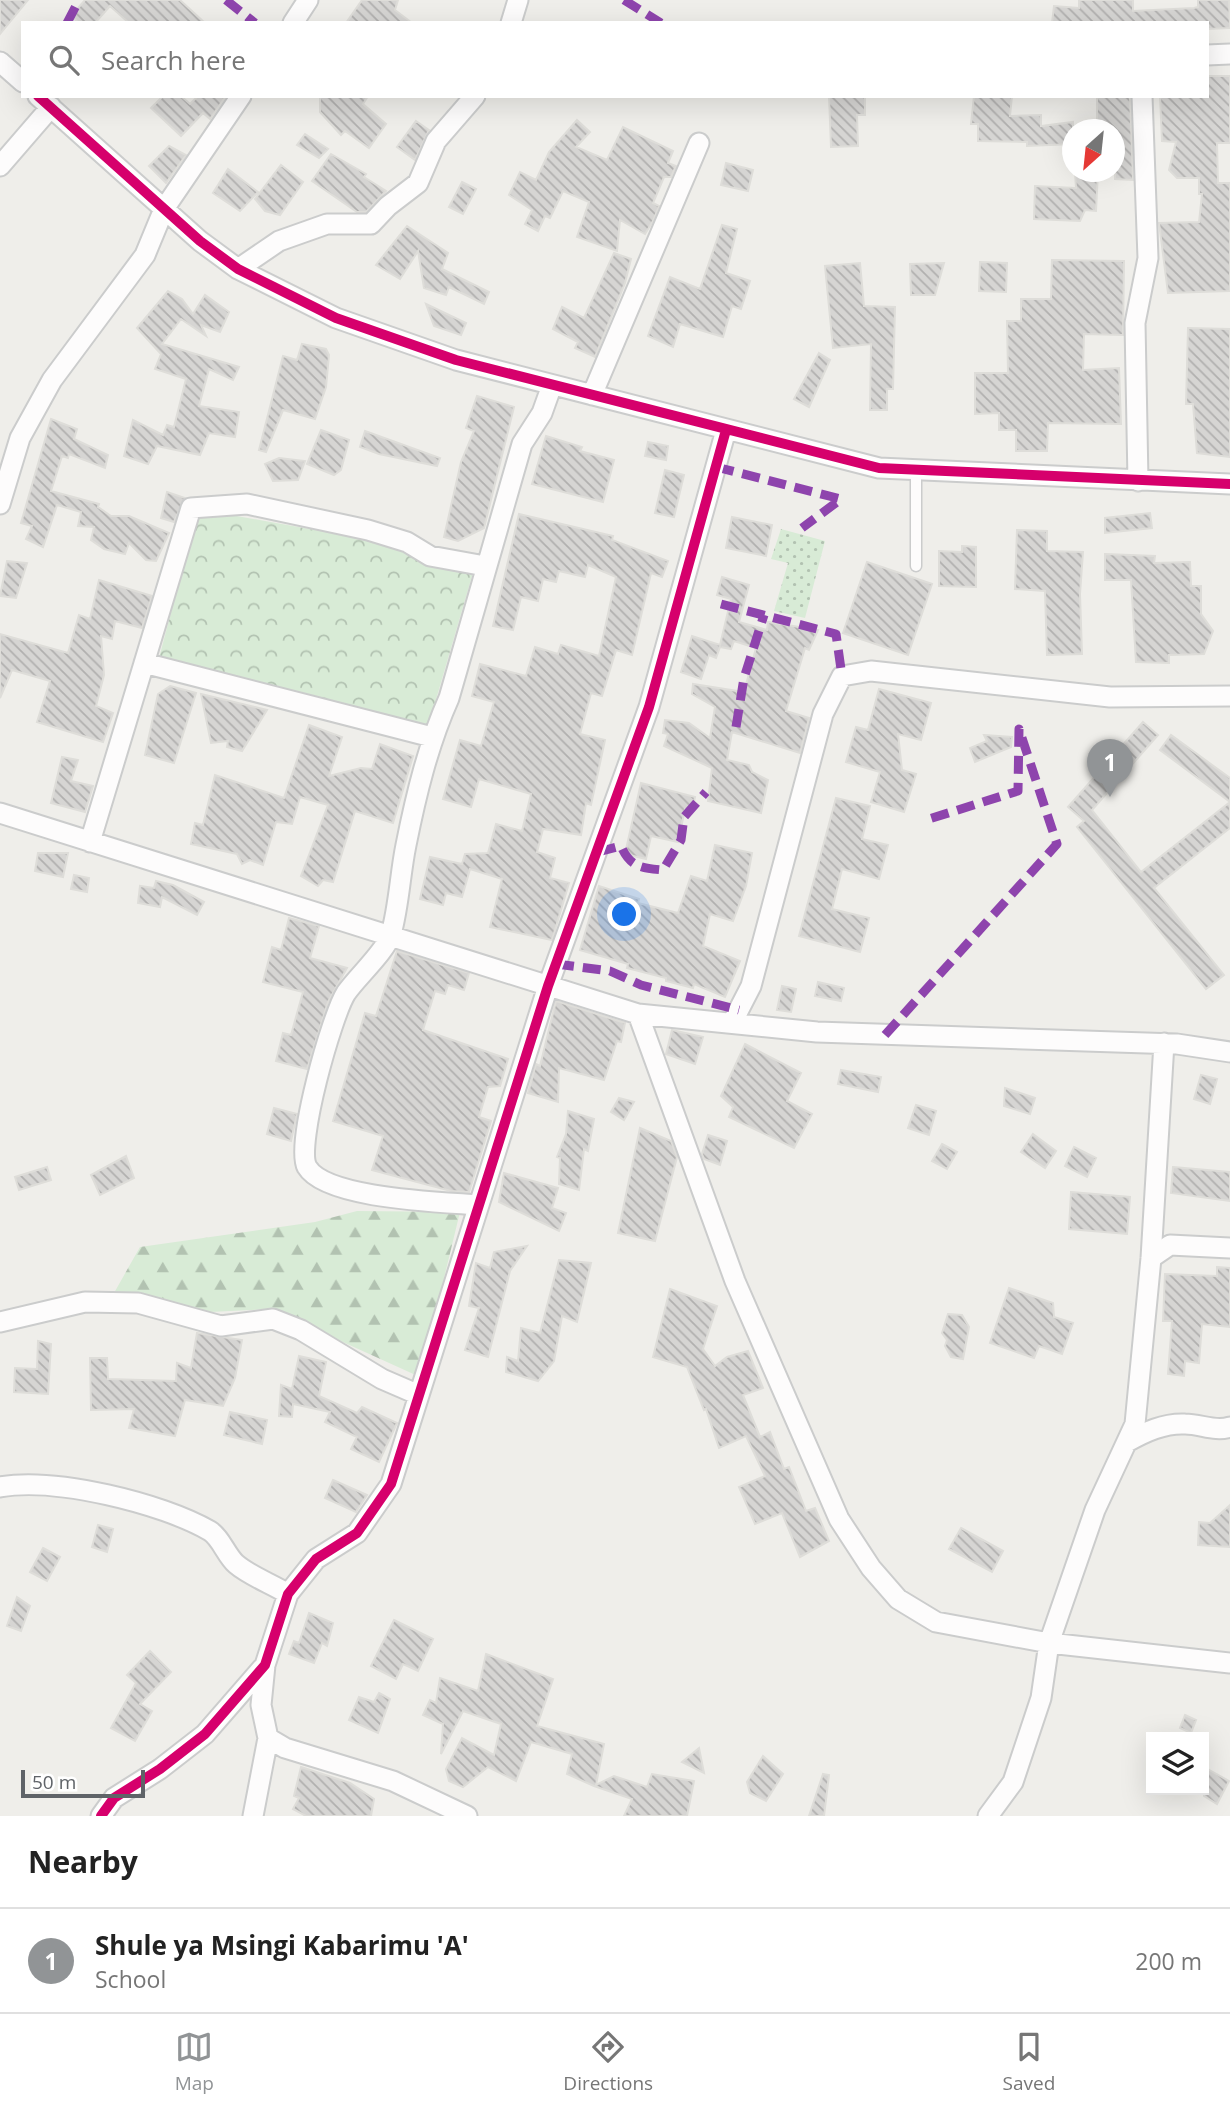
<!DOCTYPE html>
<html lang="en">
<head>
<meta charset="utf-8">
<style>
	body { margin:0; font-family:"Open Sans",sans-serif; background:#f6f6f6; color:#222 }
	.controls { position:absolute; right:21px; bottom:21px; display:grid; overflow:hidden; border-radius:0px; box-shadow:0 7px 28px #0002 }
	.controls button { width:63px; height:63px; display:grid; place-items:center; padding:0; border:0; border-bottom:2px solid #e0e0e0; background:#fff; color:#222; font:35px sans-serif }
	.compass { position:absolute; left:1062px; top:119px; width:63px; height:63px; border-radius:50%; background:#fff; box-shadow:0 7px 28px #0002; rotate:207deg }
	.scale { position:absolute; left:21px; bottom:18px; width:124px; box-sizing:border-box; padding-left:7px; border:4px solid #5f6368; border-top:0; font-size:19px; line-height:24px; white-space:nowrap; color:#5f6368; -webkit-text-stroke:5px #fff; paint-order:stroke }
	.you { position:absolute; left:625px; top:915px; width:24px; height:24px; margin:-18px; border:5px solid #fff; border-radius:50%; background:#1a73e8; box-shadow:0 0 0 10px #1a73e833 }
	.badge { display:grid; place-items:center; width:46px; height:46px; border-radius:50%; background:#919496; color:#fff; font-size:23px; font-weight:700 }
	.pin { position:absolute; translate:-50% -58px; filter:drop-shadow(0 2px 4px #0008) }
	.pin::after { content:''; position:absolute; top:37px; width:24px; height:21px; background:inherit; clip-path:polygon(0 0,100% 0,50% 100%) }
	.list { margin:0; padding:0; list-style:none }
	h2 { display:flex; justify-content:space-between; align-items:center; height:91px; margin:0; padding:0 28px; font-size:30px }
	h2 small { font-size:23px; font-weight:400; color:#767676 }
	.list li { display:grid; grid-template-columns:46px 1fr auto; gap:21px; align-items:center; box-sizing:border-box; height:105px; padding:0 28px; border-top:2px solid #e0e0e0 }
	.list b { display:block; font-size:26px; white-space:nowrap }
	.list p { margin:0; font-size:23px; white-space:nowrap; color:#767676 }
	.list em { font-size:23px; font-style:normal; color:#767676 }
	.icon { flex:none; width:38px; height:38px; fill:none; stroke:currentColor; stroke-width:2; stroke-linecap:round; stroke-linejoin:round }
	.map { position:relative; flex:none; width:1230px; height:1816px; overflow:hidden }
	.search { position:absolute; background:#fff; box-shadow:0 7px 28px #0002; left:21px; right:21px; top:21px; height:77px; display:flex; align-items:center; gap:18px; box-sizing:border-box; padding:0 24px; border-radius:0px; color:#767676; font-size:26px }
	.sheet { height:196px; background:#fff }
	nav { display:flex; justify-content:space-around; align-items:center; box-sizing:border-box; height:98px; border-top:2px solid #e0e0e0; background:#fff; font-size:19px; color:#767676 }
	nav a { display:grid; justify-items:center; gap:4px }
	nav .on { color:#919496 }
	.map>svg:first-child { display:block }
	.grass { fill:url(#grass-dots) }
	.forest { fill:url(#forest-firs) }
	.park { fill:url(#park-crowns) }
	.building { fill:url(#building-back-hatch); stroke:#deddd9; stroke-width:2 }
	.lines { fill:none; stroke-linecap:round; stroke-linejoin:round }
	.lane-casing { stroke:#cbcccc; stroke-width:13 }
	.street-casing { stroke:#cbcccc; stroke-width:23 }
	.lane { stroke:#fdfcfc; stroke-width:10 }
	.street { stroke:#fdfcfc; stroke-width:19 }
	.quiet { stroke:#8e44ad; stroke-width:9; stroke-dasharray:18 9; stroke-linecap:butt }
	.cycleway-casing { stroke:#fff; stroke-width:15 }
	.cycleway { stroke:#d6006c; stroke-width:10 }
</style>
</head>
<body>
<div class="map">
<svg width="1230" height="1816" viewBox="0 0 1230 1816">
	<defs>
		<pattern id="grass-dots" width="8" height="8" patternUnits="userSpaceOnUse" patternTransform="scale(1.75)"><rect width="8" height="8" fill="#d8ebd6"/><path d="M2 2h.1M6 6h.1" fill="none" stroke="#b2c2b1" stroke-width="1.8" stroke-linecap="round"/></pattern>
		<pattern id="forest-firs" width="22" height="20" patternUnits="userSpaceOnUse" patternTransform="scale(1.75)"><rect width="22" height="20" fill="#d8ebd6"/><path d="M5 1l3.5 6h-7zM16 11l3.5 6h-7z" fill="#b2c2b1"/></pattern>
		<pattern id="park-crowns" width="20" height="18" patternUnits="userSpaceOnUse" patternTransform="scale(1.75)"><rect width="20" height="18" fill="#d8ebd6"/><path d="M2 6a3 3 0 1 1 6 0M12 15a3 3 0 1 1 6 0" fill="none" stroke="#b2c2b1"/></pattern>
		<pattern id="building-back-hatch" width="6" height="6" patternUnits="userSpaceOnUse" patternTransform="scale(1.75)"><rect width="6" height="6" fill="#d6d5d3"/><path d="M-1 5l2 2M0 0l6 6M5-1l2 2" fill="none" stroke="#b1b0af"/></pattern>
	</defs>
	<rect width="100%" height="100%" fill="#efeeea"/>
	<path class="grass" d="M781,529L825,541L805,618L774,611L788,563L771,559Z"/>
	<path class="forest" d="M357,1211L460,1212L420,1377L270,1309L210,1312L114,1293L140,1247L315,1222Z"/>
	<path class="park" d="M198,509L477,559L428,727L158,662Z"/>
	<path class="building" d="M0,0H28L0,34Z
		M85,0H180L205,23H129L110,6L95,23H79L71,16Z
		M362,0H398L395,10L412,23H346Z
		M1079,0H1133V11L1194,8L1198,7V0H1229L1230,28L1207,29V23H1052L1054,6L1079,8Z
		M1207,76H1230V143H1217L1218,183H1230V291L1168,293L1159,223L1199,222L1202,194H1199V178H1177L1169,170L1176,142L1162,141L1160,96H1207Z
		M163,96H181L190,104L198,96H226L210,119L203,113L181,136L151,108Z
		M320,96H368L363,104L386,124L369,148L345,131L341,135L320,112Z
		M829,96H865V115H857L858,146L831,147Z
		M974,96H1012L1010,116L1041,115V126L1073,122V144L1027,146V142L978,141V124H971Z
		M1097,96H1130L1133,180L1115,179V130H1097Z
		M577,120L590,132L576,147L607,160L623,127L673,151L668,163L676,166L671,177H664L653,203L659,206L653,221L645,234L620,220L617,251L577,237L589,202L563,191L550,218L545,216L538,231L525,224L532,210L509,195L520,172L536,180L549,152Z
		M416,121L429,130L415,160L397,147Z
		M305,134L328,149L319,158L297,145Z
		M169,146L186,155L166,183L149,166Z
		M331,154L366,174L364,177L386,191L366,212H357L312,181Z
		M726,163L753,170L748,191L721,185Z
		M281,165L303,182L280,215L265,211L255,199Z
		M228,169L258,192L240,211L213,193Z
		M1075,172H1098L1096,211L1085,210L1080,221L1034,219L1035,186L1076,188Z
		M462,182L476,189L463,214L449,207Z
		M722,225L737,229L726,273L750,281L741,309L732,306L723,337L680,324L673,347L648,336L670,277L700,289Z
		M407,226L448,253L442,269L489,292L484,304L449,287L446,295L424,288L418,251L400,279L376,265Z
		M614,253L631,259L625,283L595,357L575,348L578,342L553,329L562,307L584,318Z
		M1052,260L1124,261L1123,335L1084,334L1083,370L1119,368L1121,424L1048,423L1047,451H1016V430H999V413L975,414V373H1008L1007,321H1021V299H1051Z
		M980,262L1007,263L1006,292L979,291Z
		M860,263L864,306L895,307L893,389H887V410H870L871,344L833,348L825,266Z
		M944,263L935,295H911L910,264Z
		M168,291L182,299L193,314L205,295L229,312L220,332L201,325L206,336L181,319L162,344L239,367L233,380L209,369L199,406L239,412L235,437L209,433L200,455L157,446L148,464L124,456L133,420L163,435L167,425L174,427L186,379L155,369L161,354L137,328Z
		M426,304L466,323L461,335L434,326Z
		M1188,328L1230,329V457L1197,453L1193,404H1186Z
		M302,344L326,349L329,355L326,387L315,419L283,410L266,452L259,450L283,356L297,360Z
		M819,353L830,360L809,407L794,399Z
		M477,396L514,407L484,528L458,541L444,537L461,462L474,431L466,428Z
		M51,419L77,429L74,439L108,455L105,468L69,454L68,458L62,456L51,491L99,504L98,507L111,516H129L169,533L156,561L146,560L129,543L125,554L104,549L91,540L94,527L78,526L81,512L57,505L43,547L26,539L32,526L21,523Z
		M321,430L349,440L341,470L334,475L307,464Z
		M365,431L440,458L437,466L379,454L360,447Z
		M546,436L582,447L580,451L614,460L603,502L532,484Z
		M648,442L668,446L666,460L645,456Z
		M279,458L305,461L298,480L273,481L265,464Z
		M665,470L684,475L674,517L655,513Z
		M167,492L185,498L174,522L161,518Z
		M1150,513L1152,528L1105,533V518Z
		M519,514L613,536L612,540L668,561L662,577L651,573L632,655L616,650L602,696L591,693L580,734L605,740L591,805L586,803L581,835L543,829L537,852L555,858L550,878L569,883L552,940L490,927L502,879L470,869L462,897L446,893L443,905L420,899L430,857L462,864L465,854L488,853L496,824L522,831L531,794L479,779L471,807L443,799L460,740L481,746L494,702L472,696L480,664L526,676L535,647L558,654L561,645L599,656L616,577L588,565L585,577L559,571L556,582L543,579L538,601L521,597L513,630L493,626Z
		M732,517L772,525L766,556L726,548Z
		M1017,530L1047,531V551L1083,552L1080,594L1082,654L1047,655L1045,591L1015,589Z
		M962,546L976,547V587L939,586V551L962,552Z
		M1105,554L1155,556L1154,563L1190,562L1191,586H1201V614L1213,631L1204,654L1169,655V663L1136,662L1131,580H1105Z
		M7,561L27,563L16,598L0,596Z
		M867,562L932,584L908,655L843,633Z
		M722,577L749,585L739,622L767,630L768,622L818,630L809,650L805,648L786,711L809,718L800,753L732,732L727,760L749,765L752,772L768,780L761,813L708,801L712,768L664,746L668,734L663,733L665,720L689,723L710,738L715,707L692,694L693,684L744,692L756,648L734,641L731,649L720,647L716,658L709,655L701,679L681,672L692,636L720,645L731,599L717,595Z
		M99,580L152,596L142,628L115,621L112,639L101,636L104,675L96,706L113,713L103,742L37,722L50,681L12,670L0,698V634L68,653L79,615L90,619Z
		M170,686L196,693L174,763L145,755L158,694Z
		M879,689L931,703L921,740L898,734L902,770L916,774L904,812L871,802L880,772L846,762L856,727L868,730Z
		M201,694L267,710L242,751L227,747L228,741L211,743Z
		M1143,722L1158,735L1092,810L1141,872L1230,802L1160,750L1171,735L1230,778V828L1154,888L1224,975L1206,989L1077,827L1084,821L1068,807Z
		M309,725L342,737L329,776L361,768L372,769L380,744L413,756L393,823L355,811L333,882L323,880L318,886L301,876L328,805L300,797L292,824L276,822L263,865L250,860L242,864L237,854L191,844L195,823L203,825L215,775L284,798Z
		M984,735L1012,737L1011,747L975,762L970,748L987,741Z
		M62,757L78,760L71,781L93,786L85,812L51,803Z
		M641,783L695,797L692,811L685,809L678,842L651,836L646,859L625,854Z
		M836,798L870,806L862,839L888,845L879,879L842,869L832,909L869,918L860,952L799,936Z
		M715,845L752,853L746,886L733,921L710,914L703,946L740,961L725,997L694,984L693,988L666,981V978L627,968L628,964L580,950L599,886L639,899L638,903L678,913L691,876L707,881Z
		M38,853H68L63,877L35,871Z
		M74,875L89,878L87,892L71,889Z
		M156,881L173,885L204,902L197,915L162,897L160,907L138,903L140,886L154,888Z
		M289,918L319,926L310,958L347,968L328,1002L307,1069L276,1061L283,1033L291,1035L303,992L263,982L272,947L281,950Z
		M397,951L469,973L464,990L448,985L445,994L435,991L423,1030L508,1059L500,1086L488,1087L479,1117L491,1121L469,1192L451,1191L372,1170L383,1136L333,1121L365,1013L376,1016Z
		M818,982L844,988L841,1001L815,996Z
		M782,986L796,989L791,1012L777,1010Z
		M556,1001L625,1023L621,1042L617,1041L604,1080L559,1068L558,1102L528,1093L536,1064L540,1066Z
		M672,1030L703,1037L695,1064L666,1054Z
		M745,1044L801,1073L787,1101L812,1114L794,1148L729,1117L733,1107L721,1096Z
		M841,1070L881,1077L878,1092L838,1084Z
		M1201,1075L1217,1079L1210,1104L1194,1099Z
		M1005,1088L1035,1098L1030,1114L1004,1106Z
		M619,1098L634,1102L624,1120L611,1112Z
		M916,1105L936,1111L929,1135L908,1128Z
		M274,1108L297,1114L291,1141L267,1134Z
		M568,1111L594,1119L588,1151L584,1149L579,1190L559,1184L560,1158L557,1157L566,1134Z
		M640,1128L671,1141L677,1157L655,1241L618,1233Z
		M1033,1134L1056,1151L1045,1168L1021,1152Z
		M708,1135L727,1141L720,1165L704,1159L702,1154Z
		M942,1144L957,1152L947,1169L932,1161Z
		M1074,1147L1096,1158L1087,1177L1065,1166Z
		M126,1156L134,1178L100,1195L91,1175Z
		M47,1167L51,1180L19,1190L15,1177Z
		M1173,1167L1230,1172V1201L1171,1193Z
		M504,1173L558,1188L552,1208L566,1213L559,1231L499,1202Z
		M1071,1192L1130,1197L1127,1234L1069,1229Z
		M527,1246L510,1271L488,1357L465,1350L479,1308L469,1306L476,1263L490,1268L494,1252Z
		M559,1260L591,1263L577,1322L562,1316L554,1361L538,1381L506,1372L507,1357L518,1361L521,1328L540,1333Z
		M1217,1267L1230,1268V1327L1202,1324L1199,1363L1185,1361L1184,1376L1168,1374L1172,1321H1163L1165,1274L1217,1276Z
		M1009,1288L1053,1303L1054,1317L1073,1323L1062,1354L1039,1346L1034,1358L990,1343Z
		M670,1289L717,1306L703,1349L715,1366L727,1357L748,1351L763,1388L743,1395L760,1437L770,1432L784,1469L789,1467L806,1511L815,1508L829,1541L800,1557L782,1513L755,1524L739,1487L765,1476L746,1436L719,1448L706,1409L704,1410L687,1367L653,1357Z
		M948,1314L962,1315L969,1327L963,1359L951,1357L945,1346L947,1340L942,1333Z
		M197,1333L242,1340L235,1378L223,1406L185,1400L175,1436L129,1428L134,1409L91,1410L90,1358H107L108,1379L176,1381L177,1363L191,1368Z
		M38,1341L51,1344L48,1394L14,1392L15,1368L37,1369Z
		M299,1356L326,1362L319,1396L357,1413L362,1407L397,1423L379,1462L351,1449L357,1437L325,1422L330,1412L293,1404L292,1417L279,1416L281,1385L292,1389Z
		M230,1412L267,1420L262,1444L224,1435Z
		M333,1480L367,1495L356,1512L325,1498Z
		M1230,1505V1547L1198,1545L1199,1522L1210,1523Z
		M98,1525L113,1529L107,1552L92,1547Z
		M961,1528L1003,1551L992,1572L949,1549Z
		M43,1548L60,1557L47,1581L30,1572Z
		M17,1597L30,1606L21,1631L7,1626Z
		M309,1613L333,1623L327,1646L322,1643L314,1663L289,1654L294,1641L299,1643Z
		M394,1620L433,1639L418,1671L403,1664L396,1679L371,1666Z
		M150,1651L171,1672L140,1704L152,1711L135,1741L111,1728L136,1683L127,1675Z
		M486,1654L553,1679L537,1726L604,1744L596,1785L614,1776L647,1787L652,1774L694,1781L687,1816H624L632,1799L594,1786L567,1774L572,1754L531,1742L516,1781L488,1767L463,1787L449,1781L446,1769L462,1738L494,1755L501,1724L463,1711L441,1754L443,1724L423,1715L430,1700L436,1703L440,1678L478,1691Z
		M379,1693L390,1699L378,1733L349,1720L359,1697L374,1702Z
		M1185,1715L1196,1720L1191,1733L1180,1728Z
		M699,1748L704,1773L682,1762Z
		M763,1756L783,1774L766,1801L750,1793L747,1782Z
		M301,1767L350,1783L374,1799L371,1816H306L293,1809L299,1798L294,1796Z
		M1204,1767L1229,1781L1217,1804L1204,1796Z
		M823,1774L829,1775L824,1816H809Z"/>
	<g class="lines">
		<g class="lane-casing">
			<path id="lane" d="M916,566V470"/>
		</g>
		<g class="street-casing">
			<path id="street" d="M293,23L308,0
				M511,23L518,0
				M1207,55L1230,54
				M0,62L23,82
				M38,96L200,241L238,269L336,318L456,360L879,468L1230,484
				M0,166L51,107
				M238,269L279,241L327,224H371L388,206L418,183L436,141L475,96
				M592,395L699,143
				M1138,481L1135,323L1148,258L1142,96
				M0,504L20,438L52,380L145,255L164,209L241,96
				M144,663L432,737
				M0,813L638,1014L817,1032L1177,1044L1230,1052
				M90,842L191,508L247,504L368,530L407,542L430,556L485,566
				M638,1014L735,1281L839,1519L871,1568L898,1599L936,1622L1049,1643L1230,1663
				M732,1023L751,986L823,714L842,676L871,671L1110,697L1230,696
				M479,1205C442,1202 326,1199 307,1167C295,1145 332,1015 346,993C357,977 386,951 391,934C399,906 400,874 406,845C416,795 428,745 449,698L522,444L542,413L552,385
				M1151,1258L1170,1245L1230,1248
				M0,1322L85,1302L138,1303L221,1326L273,1319L301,1330L382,1379L419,1395
				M1127,1442C1145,1432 1164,1423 1185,1424C1201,1424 1215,1432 1230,1427
				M0,1487C54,1477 162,1503 210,1531C221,1538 226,1555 236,1564C250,1576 272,1584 288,1594
				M265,1665L261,1705L268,1738L285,1748L393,1781L467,1816
				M101,1816L114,1798L160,1769L205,1734L265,1665L288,1594L316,1559L357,1533L391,1484L548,986L649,707L726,430
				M253,1816L268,1738
				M988,1816L1013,1782L1041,1698L1049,1643L1095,1510L1135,1424L1151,1258L1164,1043"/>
		</g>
		<use href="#lane" class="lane"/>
		<use href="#street" class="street"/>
		<path class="quiet" d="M226,0L255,23
			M624,0L661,23
			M67,23L79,0
			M716,467L841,499L802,528
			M721,604L836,634L842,676
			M736,727L744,678L764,615
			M598,852L621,846C630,867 641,868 663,870L681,840L684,817L706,792
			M556,964L610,971L641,985L739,1010
			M885,1035L1057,844L1019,729L1018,791L926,820"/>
		<g class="cycleway-casing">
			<path id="cycleway" d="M38,96L200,241L238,269L336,318L456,360L879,468L1230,484
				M101,1816L114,1798L160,1769L205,1734L265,1665L288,1594L316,1559L357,1533L391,1484L548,986L649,707L726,430"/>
		</g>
		<use href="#cycleway" class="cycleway"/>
	</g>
</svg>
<div class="controls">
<button><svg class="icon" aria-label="layers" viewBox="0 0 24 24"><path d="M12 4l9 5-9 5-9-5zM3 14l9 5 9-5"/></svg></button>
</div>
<svg class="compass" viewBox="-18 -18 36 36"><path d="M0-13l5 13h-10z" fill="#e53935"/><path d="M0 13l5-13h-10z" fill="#767676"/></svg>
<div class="scale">50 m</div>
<div class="you"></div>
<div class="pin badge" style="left:1110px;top:797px">1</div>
<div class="search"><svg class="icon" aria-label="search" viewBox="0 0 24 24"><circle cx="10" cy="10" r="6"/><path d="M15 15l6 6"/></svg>Search here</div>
</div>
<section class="sheet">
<h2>Nearby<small></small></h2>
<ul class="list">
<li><span class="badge">1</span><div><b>Shule ya Msingi Kabarimu 'A'</b><p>School</p></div><em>200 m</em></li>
</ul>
</section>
<nav>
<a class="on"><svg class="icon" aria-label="map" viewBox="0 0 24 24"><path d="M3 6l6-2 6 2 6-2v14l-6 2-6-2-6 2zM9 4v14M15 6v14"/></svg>Map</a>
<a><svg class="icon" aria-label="directions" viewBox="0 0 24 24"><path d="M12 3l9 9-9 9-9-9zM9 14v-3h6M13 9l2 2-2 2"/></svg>Directions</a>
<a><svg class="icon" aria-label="saved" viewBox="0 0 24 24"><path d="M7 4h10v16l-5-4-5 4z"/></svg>Saved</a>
</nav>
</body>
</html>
